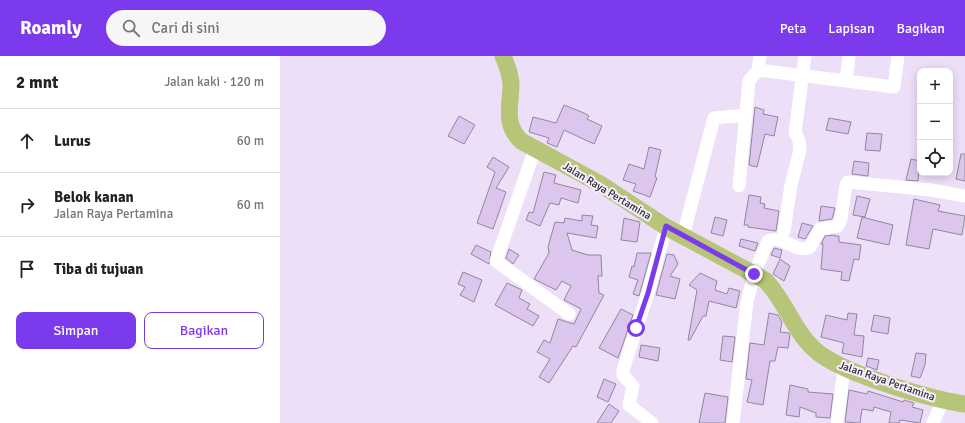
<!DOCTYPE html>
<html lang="id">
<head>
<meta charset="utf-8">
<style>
	body { margin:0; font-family:Signika,sans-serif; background:#f6f6f6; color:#222 }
	.controls { position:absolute; right:12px; top:12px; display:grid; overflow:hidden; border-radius:8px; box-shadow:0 2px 10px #0003 }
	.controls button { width:36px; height:36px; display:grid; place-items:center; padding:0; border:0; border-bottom:1px solid #e0e0e0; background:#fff; color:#222; font:20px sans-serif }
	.stop { position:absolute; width:12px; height:12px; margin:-9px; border:3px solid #7c3aed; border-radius:50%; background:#fff }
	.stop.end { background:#7c3aed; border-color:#fff; box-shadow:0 1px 4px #0008 }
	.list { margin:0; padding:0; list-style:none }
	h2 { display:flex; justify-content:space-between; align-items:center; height:52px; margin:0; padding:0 16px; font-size:17px }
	h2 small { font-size:13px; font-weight:400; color:#767676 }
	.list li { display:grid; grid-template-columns:26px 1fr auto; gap:12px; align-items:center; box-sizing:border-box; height:64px; padding:0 16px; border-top:1px solid #e0e0e0 }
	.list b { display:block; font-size:15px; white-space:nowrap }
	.list p { margin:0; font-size:13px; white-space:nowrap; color:#767676 }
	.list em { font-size:13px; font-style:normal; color:#767676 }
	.actions { display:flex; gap:8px; padding:12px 16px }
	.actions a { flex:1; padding:9px 0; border:1px solid #7c3aed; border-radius:8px; text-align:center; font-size:14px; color:#7c3aed }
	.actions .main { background:#7c3aed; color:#fff }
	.icon { flex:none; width:22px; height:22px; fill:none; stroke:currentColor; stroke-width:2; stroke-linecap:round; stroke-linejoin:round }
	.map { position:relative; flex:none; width:685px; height:367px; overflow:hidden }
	header { display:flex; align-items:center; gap:24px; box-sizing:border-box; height:56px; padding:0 20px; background:#7c3aed; color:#fff }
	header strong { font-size:19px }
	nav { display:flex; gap:22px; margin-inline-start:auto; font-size:14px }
	.search { width:280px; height:36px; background:#f6f6f6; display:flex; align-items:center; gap:10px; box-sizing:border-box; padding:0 14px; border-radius:22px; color:#767676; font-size:15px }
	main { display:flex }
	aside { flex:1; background:#fff }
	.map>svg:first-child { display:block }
	.building { fill:#dcc6ee; stroke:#92869d }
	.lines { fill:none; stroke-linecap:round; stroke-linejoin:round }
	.minor { stroke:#fff; stroke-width:13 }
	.major { stroke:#b6c578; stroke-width:17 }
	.route { stroke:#7c3aed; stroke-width:5 }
	.labels { text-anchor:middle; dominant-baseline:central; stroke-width:4; stroke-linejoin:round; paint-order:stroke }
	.street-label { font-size:11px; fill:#302b34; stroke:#f7effe }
</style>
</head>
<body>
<header>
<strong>Roamly</strong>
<div class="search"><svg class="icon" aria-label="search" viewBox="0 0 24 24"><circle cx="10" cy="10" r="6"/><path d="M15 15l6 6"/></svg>Cari di sini</div>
<nav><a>Peta</a><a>Lapisan</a><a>Bagikan</a></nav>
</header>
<main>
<aside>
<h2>2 mnt<small>Jalan kaki · 120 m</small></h2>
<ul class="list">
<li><svg class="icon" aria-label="ahead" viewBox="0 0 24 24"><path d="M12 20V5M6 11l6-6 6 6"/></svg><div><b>Lurus</b></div><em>60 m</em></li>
<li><svg class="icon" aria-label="right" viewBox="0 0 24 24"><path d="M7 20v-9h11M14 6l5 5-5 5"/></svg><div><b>Belok kanan</b><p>Jalan Raya Pertamina</p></div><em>60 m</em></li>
<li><svg class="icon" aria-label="arrive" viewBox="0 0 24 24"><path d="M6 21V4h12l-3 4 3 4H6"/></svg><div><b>Tiba di tujuan</b></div></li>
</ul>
<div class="actions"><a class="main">Simpan</a><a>Bagikan</a></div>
</aside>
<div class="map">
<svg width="685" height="367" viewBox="0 0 685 367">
	<rect width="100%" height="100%" fill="#eddff8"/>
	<path class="building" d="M284,49L304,57L309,60L307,63L322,70L314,88L284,74L277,91L267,87L269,82L249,76L253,61L276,67Z
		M475,51L484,54L483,58L498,61L494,80L485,78L477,111L469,109Z
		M179,60L195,69L184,88L168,80Z
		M549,62L571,66L568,78L546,74Z
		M587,77L602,78L600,95L585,94Z
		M369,91L381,94L375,121L377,122L370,141L353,135L356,128L343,124L349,108L364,113Z
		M681,98H685V125L676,123Z
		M213,101L229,111L216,132L226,136L213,173L197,167L215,116L207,111Z
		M631,103L640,105L638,125L626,124Z
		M574,105L589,107L588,120L572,118Z
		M264,116L276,119L274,127L301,134L298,147L281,142L279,149L270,147L260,170L246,164L249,156L253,157Z
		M469,139L481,141L480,147L485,148L484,152L499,155L496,175L468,171V169H464Z
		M577,140L590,143L585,161L573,159Z
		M634,143L660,149L658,155L685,160L682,179L653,173L649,193L626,189Z
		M541,150L555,152L552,163L539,165Z
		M302,159L313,160L311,169L318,170L316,182L287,177L292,194L308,199H321L322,220H318L319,237L324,239L296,291L293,290L269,327L259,321L270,303L257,296L264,284L270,287L278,263L294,268L301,253L284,244L291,230L282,225L276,234L254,223L269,197L268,191L275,166L284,167L285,162L302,165Z
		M435,161L447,164L443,180L431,177Z
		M582,161L613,169L609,189L577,182Z
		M344,162L360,166L357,186L341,184Z
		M522,167L533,170L525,183L518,181Z
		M555,179V180H559V186L581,189L579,204L574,203L569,225L561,224L562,216L541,213L543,188H541L545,180Z
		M461,183L478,187L475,195L459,190Z
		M196,189L211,196L209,208L191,198Z
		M494,192L502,194L500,202L491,199Z
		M229,193L239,199L233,208L226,202Z
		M357,197H371L359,240L353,238L358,224L349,221L352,210L354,211Z
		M387,198L394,199L398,208L390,220L400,223L395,243L376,239Z
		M500,203L510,210L504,225L493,218Z
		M183,216L202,224L194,246L180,239L185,231L178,228Z
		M420,217L437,225L435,234L447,238L449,232L460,235L456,252L429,245L426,260H423L410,284H408L417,234L409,229Z
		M227,227L242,234L239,242L250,248L247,253L259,260L253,270L215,249Z
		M341,253L353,259L338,302L319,292Z
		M489,257L498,259L502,266L500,276L509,277L510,279L508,292L498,291L495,305H490L483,349L467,346L472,324L466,323L470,287L484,289Z
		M568,257L577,258L574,279L584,280L582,301L562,297L564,287L541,281L546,259L567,264Z
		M594,259L610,262L608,278L591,275Z
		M443,280L455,281L452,306L440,304Z
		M361,289L380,292L378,305L359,301Z
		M636,297L646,298L645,309L640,322L631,320Z
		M588,302L599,304L597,314L586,310Z
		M324,323L336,328L328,346L317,341Z
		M510,329L528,333V336L553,338L550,362L536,361V357L520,351L519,361L506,359Z
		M569,334L587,338L588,335L623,346L624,344L634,347L632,351L643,354L640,367L620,364L619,367H609L611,356L594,351L593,355L582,353L580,367L565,366Z
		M425,337L448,341L445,367H419Z
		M329,348L339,355L331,367H317Z"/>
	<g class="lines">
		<path class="minor" d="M478,14L614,31L618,0
			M566,25L569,0
			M255,93L216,205L289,258
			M459,130L469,25L478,14L480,0
			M504,175L511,129L520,94L519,84L515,77L525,0
			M403,180L434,62L466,59
			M372,367L349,349L353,330L343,319V314L368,237L386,171
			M453,367L467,246L474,218L488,185C502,178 516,198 530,191L540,173L558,170L561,163L566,129L568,126L651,134L685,140
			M557,367L564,312
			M653,367L663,344"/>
		<path class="major" d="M223,0C227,9 230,18 231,27C231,50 223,67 241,85L322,129L386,171L485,224C505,244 513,274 534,293C559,317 650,343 685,348"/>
	</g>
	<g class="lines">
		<path class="route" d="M356,272L368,237L386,170L474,218"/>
	</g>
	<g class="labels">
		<g class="street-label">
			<text transform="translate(327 135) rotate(31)">Jalan Raya Pertamina</text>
			<text transform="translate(607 325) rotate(19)">Jalan Raya Pertamina</text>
		</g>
	</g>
</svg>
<div class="controls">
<button>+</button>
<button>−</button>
<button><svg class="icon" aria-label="locate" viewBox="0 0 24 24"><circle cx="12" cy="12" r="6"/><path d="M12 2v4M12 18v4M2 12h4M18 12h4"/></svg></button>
</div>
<div class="stop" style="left:356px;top:272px"></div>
<div class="stop end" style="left:474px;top:218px"></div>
</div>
</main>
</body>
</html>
